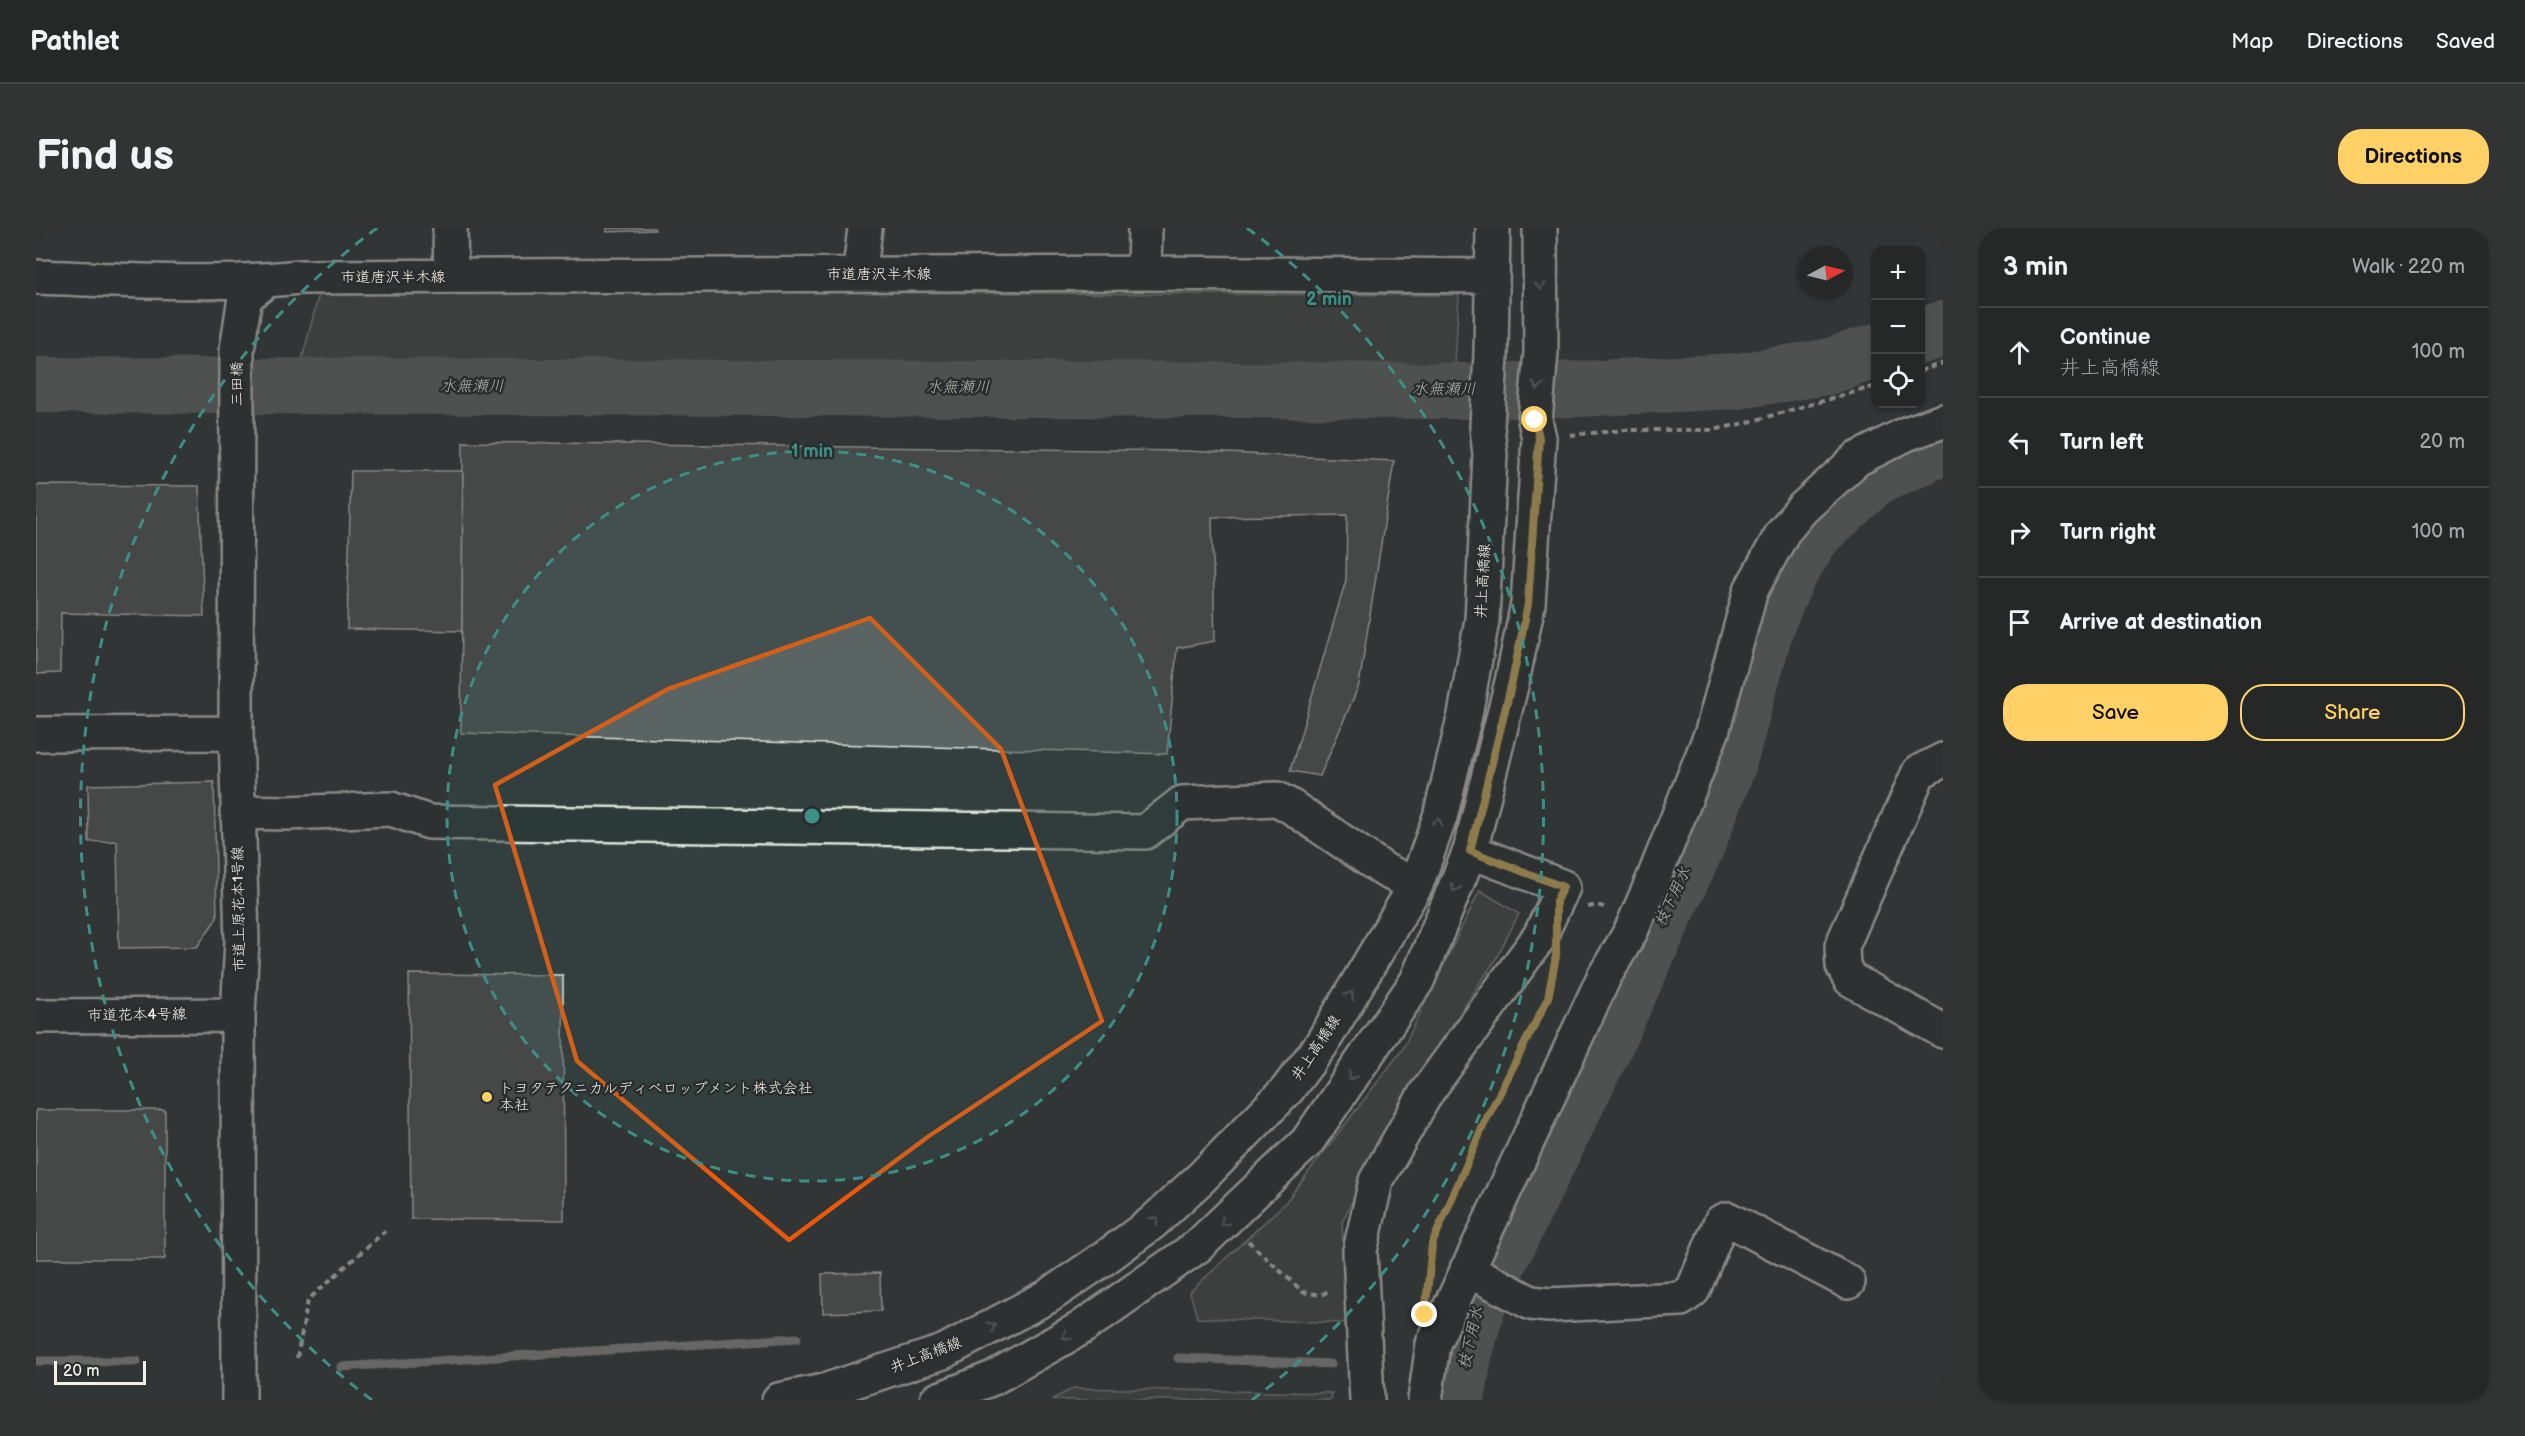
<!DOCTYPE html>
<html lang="en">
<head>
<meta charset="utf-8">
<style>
	body { margin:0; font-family:"Balsamiq Sans","Klee One",sans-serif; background:#323434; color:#f1f3f6 }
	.controls { position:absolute; right:18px; top:18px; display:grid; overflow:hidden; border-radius:12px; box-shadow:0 2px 4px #0004 }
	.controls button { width:54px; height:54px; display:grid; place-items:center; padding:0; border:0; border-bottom:2px solid #424445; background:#262828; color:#f1f3f6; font:30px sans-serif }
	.compass { position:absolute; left:1763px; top:18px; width:54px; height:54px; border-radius:50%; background:#262828; box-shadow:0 2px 4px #0004; rotate:83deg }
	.scale { position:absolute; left:18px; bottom:15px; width:92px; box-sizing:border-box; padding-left:6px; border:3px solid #f4f1e8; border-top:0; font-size:16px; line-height:21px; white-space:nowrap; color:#f4f1e8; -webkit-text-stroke:4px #2a2d2e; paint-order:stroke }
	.stop { position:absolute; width:18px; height:18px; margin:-14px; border:4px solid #ffd166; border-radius:50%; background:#fff }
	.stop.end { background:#ffd166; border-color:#fff; box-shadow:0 2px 6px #0008 }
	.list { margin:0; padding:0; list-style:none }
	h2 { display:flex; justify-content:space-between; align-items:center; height:78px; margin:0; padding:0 24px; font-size:26px }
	h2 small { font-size:20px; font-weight:400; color:#a4a6a8 }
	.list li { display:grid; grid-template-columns:39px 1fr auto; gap:18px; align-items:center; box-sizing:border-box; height:90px; padding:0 24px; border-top:2px solid #424445 }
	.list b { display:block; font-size:22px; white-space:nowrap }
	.list p { margin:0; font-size:20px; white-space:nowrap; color:#a4a6a8 }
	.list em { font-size:20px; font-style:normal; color:#a4a6a8 }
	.actions { display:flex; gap:12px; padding:18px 24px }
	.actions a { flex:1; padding:14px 0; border:2px solid #ffd166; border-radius:24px; text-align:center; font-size:21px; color:#ffd166 }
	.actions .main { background:#ffd166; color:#111 }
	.icon { flex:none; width:33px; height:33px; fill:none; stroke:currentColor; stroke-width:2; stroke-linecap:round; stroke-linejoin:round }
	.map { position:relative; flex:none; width:1907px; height:1172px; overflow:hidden; border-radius:24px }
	header { display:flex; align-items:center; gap:36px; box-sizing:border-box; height:84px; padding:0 30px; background:#262828; border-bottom:2px solid #424445 }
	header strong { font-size:28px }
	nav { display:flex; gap:33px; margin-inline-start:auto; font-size:21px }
	.intro { display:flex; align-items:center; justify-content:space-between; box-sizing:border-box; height:144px; padding:0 36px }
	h1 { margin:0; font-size:42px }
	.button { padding:15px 27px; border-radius:24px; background:#ffd166; color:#111; font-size:21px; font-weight:700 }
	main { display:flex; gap:36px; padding:0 36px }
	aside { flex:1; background:#262828; border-radius:24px; box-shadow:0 2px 4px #0004 }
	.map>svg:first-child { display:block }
	.green { fill:#4b4d4c; stroke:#a09f9a; stroke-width:1.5 }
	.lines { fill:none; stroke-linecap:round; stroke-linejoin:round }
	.stream { stroke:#a6a5a0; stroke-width:9 }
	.river { stroke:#727370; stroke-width:56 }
	.building { fill:#5f605f; stroke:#f4f1e8; stroke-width:1.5 }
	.minor-casing { stroke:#f4f1e8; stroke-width:38 }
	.path { stroke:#f4f1e8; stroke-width:4; stroke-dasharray:6 4.5; stroke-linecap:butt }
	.minor { stroke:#2a2d2e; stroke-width:33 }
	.oneway { stroke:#71726f }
	.route { stroke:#ffd166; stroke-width:8 }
	.marked { fill:none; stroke:#e8590c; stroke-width:4.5; stroke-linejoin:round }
	.ring { fill:none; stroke:#3d8f86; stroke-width:3; stroke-dasharray:10 8 }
	.poi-dot { fill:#ffd166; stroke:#2a2d2e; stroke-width:2 }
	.labels { text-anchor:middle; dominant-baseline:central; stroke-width:5; stroke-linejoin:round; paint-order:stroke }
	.street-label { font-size:15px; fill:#f4f1e8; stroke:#2a2d2e }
	.poi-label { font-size:15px; fill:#f4f1e8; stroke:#2a2d2e; text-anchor:start }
	.water-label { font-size:16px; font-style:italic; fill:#b3b2ac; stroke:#2a2d2e }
	.centre { fill:#3d8f86; stroke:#2a2d2e; stroke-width:3 }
	.ring-label { font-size:18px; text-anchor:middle; font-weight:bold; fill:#3d8f86; stroke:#2a2d2e; stroke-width:5; stroke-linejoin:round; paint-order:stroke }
</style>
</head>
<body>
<header>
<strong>Pathlet</strong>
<nav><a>Map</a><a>Directions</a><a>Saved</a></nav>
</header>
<div class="intro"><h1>Find us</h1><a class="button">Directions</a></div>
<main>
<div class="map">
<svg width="1907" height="1172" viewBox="0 0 1907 1172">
	<rect width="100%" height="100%" fill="#323535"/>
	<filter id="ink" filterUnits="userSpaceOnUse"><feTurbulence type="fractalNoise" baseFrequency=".0167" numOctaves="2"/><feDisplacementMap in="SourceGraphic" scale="12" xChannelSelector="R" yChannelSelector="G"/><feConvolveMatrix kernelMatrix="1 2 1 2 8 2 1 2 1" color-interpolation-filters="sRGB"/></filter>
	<g filter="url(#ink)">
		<path class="green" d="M284,62L1423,67L1419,136L266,131Z
			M1444,662L1483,686L1458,734L1364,875L1306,994L1311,1095L1161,1090L1154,1064L1249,975L1366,822Z
			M1038,1160L1296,1165L1295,1172H1015Z"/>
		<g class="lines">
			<path class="stream" d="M1142,1130L1295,1136
				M0,1133H101
				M305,1139L761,1110"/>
			<path class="river" d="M1884,108L1907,101
				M0,157L1419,163L1541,161L1701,153L1791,139L1840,123
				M1421,1172L1428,1128L1442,1076L1567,821L1661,617L1692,537L1731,395L1751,349L1777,307L1838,250L1907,219"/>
		</g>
		<path class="building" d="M571,0H618L619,2L571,4Z
			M427,214L1150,223L1358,233L1323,457L1284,548L1254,543L1310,352L1311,287L1176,289L1179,413L1141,420L1131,526L425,505Z
			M315,243H427L426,403L311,401Z
			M0,257L163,258L168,388L25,385L24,445L0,446Z
			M178,554L181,690L161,719L83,720L81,613L53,614L52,557Z
			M373,746L527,747L528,992L375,991Z
			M0,882H129V1031H0Z
			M844,1045L845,1083L787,1085L786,1046Z"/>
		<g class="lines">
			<g class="minor-casing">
				<path id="minor" d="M414,0L415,48
					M1108,45L1109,0
					M827,46L825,34L829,0
					M0,49C88,52 177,58 264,49L1108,45L1456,48
					M0,506L200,505
					M1907,532L1883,544L1806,718L1807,738L1814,751L1907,803
					M201,584L250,585L355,581L393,594L1109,604L1146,575L1241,571L1254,578L1350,643L1380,657
					M0,788L202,787
					M1431,1041L1495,1075L1513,1077L1645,1071L1657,1062L1685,994L1692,991L1812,1054
					M203,1172L202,787L206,713L200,505L201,122L209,69L230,53
					M743,1172L788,1163L907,1124L1011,1069L1070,1029L1116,995L1166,949L1251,862L1285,817L1380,657L1404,589L1429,487L1446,392L1454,227L1451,198L1455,127L1457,0
					M901,1172L957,1150L1045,1100L1162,1018L1271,914L1381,753L1434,623L1476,454L1492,376L1503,210L1499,192L1505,124L1504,0
					M1331,1172L1324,1023L1340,953L1390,865L1504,708L1527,659L1434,623
					M1389,1172L1397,1116L1568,749L1595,703L1617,652L1676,504L1715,362L1747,304L1766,281L1821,231L1870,206L1907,193"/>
			</g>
			<path class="path" d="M1884,143L1907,135
				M1534,207L1590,202H1677L1709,195L1840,158
				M1552,679L1561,677L1571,680
				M1212,1013L1267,1064L1285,1067L1294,1062
				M1394,1044L1397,1016L1434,926L1512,770L1516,748
				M261,1130L272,1072L349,1003"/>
			<use href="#minor" class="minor"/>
		</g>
		<defs><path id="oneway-chevron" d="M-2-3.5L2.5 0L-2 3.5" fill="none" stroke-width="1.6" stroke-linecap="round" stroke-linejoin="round" transform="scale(1.5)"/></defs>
		<g class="oneway">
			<use href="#oneway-chevron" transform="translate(1504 58) rotate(90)"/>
			<use href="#oneway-chevron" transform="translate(1502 158) rotate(95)"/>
			<use href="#oneway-chevron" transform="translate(1402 594) rotate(-72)"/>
			<use href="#oneway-chevron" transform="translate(1419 660) rotate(112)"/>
			<use href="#oneway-chevron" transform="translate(1314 767) rotate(-60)"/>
			<use href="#oneway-chevron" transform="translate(1316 848) rotate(124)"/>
			<use href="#oneway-chevron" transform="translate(1119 992) rotate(-41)"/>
			<use href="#oneway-chevron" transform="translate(1188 994) rotate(136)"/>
			<use href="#oneway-chevron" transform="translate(956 1098) rotate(-28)"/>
			<use href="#oneway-chevron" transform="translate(1030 1108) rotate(150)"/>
		</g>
	</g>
	<g class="lines" filter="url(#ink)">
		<path class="route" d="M1389,1087L1396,1016L1449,894L1512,770L1520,728V673L1527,659L1434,623L1476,454L1492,376L1503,210L1499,192"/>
	</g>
	<path d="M0 0H1907V1172H0ZM834,390L965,521L1066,793L893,908L753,1012L541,833L459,557L632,461Z" fill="#323535" fill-opacity=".55" fill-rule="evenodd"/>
	<path class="marked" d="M834,390L965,521L1066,793L893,908L753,1012L541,833L459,557L632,461Z"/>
	<circle cx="776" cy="588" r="365" fill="#3d8f86" fill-opacity=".12"/>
	<g class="ring">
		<circle cx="776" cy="588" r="365"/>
		<path d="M336 1172A731 731 0 0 1 341 0M1211 0A731 731 0 0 1 1216 1172"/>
	</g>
	<circle class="poi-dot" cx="451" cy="869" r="6"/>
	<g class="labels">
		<g class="street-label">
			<text x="843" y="46">市道唐沢半木線</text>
			<text x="357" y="49">市道唐沢半木線</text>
			<text transform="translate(201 156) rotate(-90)">三田橋</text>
			<text transform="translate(1447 353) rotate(-87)">井上高橋線</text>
			<text transform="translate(203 681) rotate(-91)">市道上原花本1号線</text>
			<text transform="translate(101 787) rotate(-1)">市道花本4号線</text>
			<text transform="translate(1280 820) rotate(-56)">井上高橋線</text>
			<text transform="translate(890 1127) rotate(-21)">井上高橋線</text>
		</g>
		<g class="poi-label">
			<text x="463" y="860">トヨタテクニカルディベロップメント株式会社<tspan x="463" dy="17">本社</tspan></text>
		</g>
		<g class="water-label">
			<text x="436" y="158">水無瀬川</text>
			<text x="922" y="159">水無瀬川</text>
			<text x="1408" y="161">水無瀬川</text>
			<text transform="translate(1637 669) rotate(-65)">枝下用水</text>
			<text transform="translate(1435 1110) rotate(-77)">枝下用水</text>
		</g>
	</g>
	<circle cx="776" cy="588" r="9" class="centre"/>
	<g class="ring-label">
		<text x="1293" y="77">2 min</text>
		<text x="776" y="229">1 min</text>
	</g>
</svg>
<div class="controls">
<button>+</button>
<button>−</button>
<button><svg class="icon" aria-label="locate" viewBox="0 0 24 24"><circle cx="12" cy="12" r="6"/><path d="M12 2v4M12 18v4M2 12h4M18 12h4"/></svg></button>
</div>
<svg class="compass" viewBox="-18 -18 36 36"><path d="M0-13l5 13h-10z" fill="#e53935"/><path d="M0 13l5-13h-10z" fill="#a4a6a8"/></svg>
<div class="scale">20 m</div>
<div class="stop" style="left:1499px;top:192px"></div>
<div class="stop end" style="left:1389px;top:1087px"></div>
</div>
<aside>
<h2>3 min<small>Walk · 220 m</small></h2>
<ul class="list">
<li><svg class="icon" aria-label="ahead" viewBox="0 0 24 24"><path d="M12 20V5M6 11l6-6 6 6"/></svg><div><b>Continue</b><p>井上高橋線</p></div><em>100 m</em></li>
<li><svg class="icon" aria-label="left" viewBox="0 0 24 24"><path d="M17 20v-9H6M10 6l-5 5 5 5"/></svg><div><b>Turn left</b></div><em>20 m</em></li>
<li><svg class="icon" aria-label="right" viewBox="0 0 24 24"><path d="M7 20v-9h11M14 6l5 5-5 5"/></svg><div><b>Turn right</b></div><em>100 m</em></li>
<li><svg class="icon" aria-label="arrive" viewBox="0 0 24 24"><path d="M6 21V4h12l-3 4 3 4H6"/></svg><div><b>Arrive at destination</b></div></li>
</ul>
<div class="actions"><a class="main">Save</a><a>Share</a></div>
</aside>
</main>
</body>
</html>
